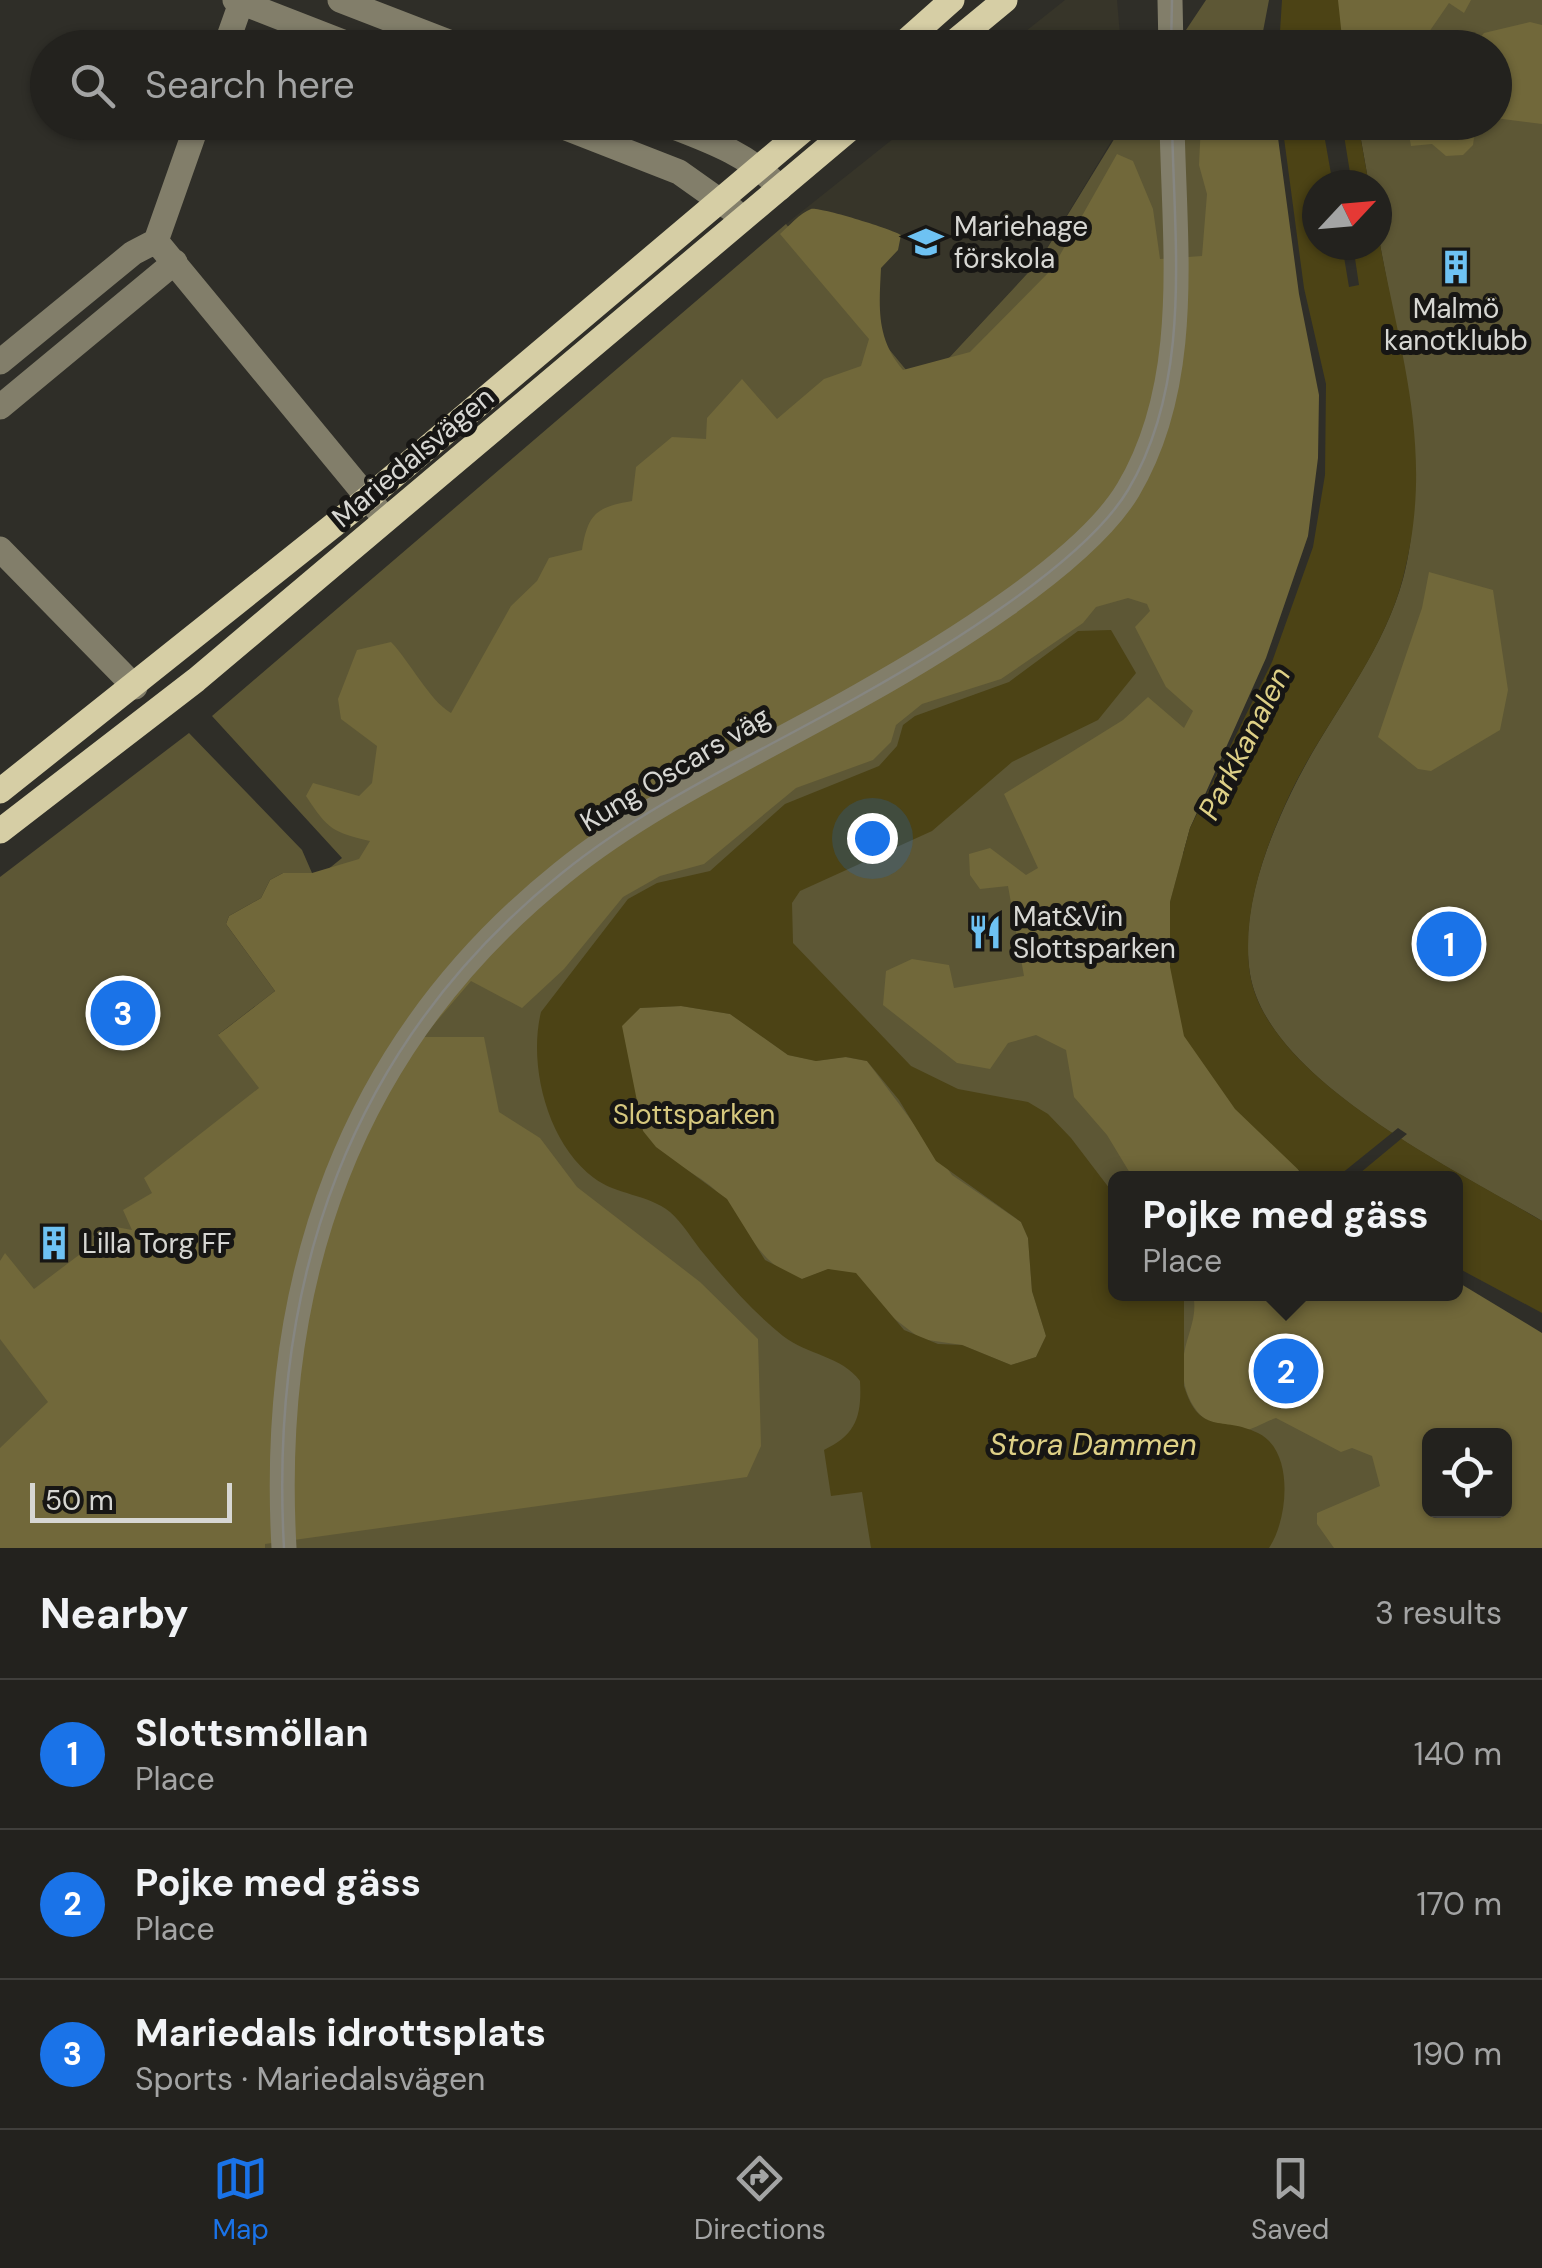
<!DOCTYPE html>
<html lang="en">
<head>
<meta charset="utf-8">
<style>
	body { margin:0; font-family:"DM Sans",sans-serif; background:#2f2f2b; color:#f1f3f6 }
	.controls { position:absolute; right:30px; bottom:30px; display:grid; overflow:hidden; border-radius:15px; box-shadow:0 2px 8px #0004 }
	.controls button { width:90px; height:90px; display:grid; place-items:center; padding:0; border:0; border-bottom:2px solid #403f3c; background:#23221e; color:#f1f3f6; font:50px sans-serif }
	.compass { position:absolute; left:1302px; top:170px; width:90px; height:90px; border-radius:50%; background:#23221e; box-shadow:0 2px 8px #0004; rotate:64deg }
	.scale { position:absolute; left:30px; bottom:25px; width:202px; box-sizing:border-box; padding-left:10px; border:5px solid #d7d7d3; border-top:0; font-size:28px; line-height:35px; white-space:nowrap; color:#d7d7d3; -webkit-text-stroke:8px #171614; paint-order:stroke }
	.you { position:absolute; left:872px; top:838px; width:35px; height:35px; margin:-25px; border:8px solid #fff; border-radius:50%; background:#1a73e8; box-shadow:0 0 0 15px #1a73e833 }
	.badge { display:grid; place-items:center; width:65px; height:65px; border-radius:50%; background:#1a73e8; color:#fff; font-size:32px; font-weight:700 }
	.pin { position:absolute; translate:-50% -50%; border:5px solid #fff; box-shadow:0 2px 10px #0006 }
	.popup { position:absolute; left:1108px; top:1171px; width:355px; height:130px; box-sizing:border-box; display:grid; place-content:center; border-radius:15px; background:#23221e; filter:drop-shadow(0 2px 8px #0005); font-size:32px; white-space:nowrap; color:#a3a4a4 }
	.popup b { font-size:38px; color:#f1f3f6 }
	.popup::after { content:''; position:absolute; left:50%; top:100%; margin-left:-20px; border:20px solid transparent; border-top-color:#23221e }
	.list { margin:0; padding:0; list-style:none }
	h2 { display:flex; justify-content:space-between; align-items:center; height:130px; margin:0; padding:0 40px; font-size:42px }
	h2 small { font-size:32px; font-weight:400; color:#a3a4a4 }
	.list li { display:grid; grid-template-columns:65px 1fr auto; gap:30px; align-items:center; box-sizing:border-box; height:150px; padding:0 40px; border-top:2px solid #403f3c }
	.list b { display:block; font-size:38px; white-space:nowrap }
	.list p { margin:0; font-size:32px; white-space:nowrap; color:#a3a4a4 }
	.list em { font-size:32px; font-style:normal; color:#a3a4a4 }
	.icon { flex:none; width:55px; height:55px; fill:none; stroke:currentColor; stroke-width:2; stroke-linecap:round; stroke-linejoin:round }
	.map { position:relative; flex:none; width:1542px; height:1548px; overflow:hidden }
	.search { position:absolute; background:#23221e; box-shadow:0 2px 8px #0004; left:30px; right:30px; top:30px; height:110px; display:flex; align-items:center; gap:25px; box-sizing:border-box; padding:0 35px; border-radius:55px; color:#a3a4a4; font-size:38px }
	.sheet { height:580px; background:#23221e }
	nav { display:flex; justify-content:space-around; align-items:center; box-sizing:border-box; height:140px; border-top:2px solid #403f3c; background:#23221e; font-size:28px; color:#a3a4a4 }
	nav a { display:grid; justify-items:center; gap:5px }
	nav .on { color:#1a73e8 }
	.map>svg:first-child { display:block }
	.built { fill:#373529 }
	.green { fill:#5d5735; fill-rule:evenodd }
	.forest { fill:#71683a; fill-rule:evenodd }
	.water { fill:#4c4315; fill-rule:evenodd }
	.pier { fill:#2f2e28 }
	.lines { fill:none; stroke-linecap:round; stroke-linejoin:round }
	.minor { stroke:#827e6a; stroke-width:25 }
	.major { stroke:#d6cea5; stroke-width:25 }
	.tram { stroke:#868681; stroke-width:2.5 }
	.labels { text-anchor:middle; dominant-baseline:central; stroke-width:10; stroke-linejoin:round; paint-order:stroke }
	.poi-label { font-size:28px; fill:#d7d7d3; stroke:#171614; text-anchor:start }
	.street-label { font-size:28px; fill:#d7d7d3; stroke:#171614 }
	.park-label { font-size:28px; fill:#d6c87e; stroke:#171614 }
	.water-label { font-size:30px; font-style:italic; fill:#ded086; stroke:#171614 }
</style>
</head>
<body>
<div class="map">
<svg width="1542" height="1548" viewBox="0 0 1542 1548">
	<rect width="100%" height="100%" fill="#2f2e28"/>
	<path class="built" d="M1065,0H1117L1121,47H1006Z
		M913,123H1114L1112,140L1040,260L921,388L786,224Z"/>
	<path class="green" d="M1206,0H1269L1260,47L1174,48Z
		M1338,0H1542V1221C1456,1170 1268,1081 1250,974C1240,913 1265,847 1291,793C1325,721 1382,656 1403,579C1431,474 1396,335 1377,228V185H1369L1358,123L1494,122V48L1343,47Z
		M1124,123H1262L1286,272L1175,824L1273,1178H1116V1294H1456V1282L1542,1548H0V877L189,733L302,850L312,873H283L270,880L261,898L229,916L226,924L275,991L219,1034L286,989L253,930L342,858L212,716L786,224L921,388L1040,260ZM1430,1436H1504V1510H1430Z"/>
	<path class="forest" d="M1327,0H1471L1464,13L1449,3L1420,45L1411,48L1338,47Z
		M1530,22L1542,25V124L1495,118L1494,48L1476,47L1475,44L1484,33Z
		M1201,123H1276L1299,294L1319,395L1318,458L1308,536L1266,658L1190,828L1170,902L1301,1175L1307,1178H1133L1107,1135L1074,1097L1066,1050L1036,1035L1008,1043L990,1069L957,1063L883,1005L886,971L912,959L949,965L954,988L1024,976L1008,886L980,889L970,875L969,854L990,848L1026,875L1038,868L1004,794L1123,720L1148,697L1184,728L1193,711L1166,687L1135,627L1150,611L1147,604L1128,598L1096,607L1083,623L1001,679L922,704L896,725L891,742L873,760L796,788L704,864L660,876L623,897L564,969L522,1008L471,981L423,1037H484L499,1112L540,1138L577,1187L700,1282L758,1339L761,1446L747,1477L265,1544V1548H0V1448L48,1402L0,1339V1261L5,1253L34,1289L116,1227L132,1230L123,1210L152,1193L144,1178L259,1088L218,1035L275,991L226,924L229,916L261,898L270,880L283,873H312L359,859L370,841C333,832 328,830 306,796L313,783L359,796L372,783L377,746L341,719L338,699L357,650L391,642C411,663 429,700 451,713L511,606L537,581L549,558L582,550C588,514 596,507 632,501L636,467L672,437L706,439L707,418L742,379L777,419L824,379L861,366L869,339L780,234C789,226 800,213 811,209C817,206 892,229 901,235L898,250L881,268C879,308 876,338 903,370L970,352L1052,269L1117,154L1133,161L1153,209L1160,259L1202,256L1207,194L1199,165Z
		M1407,123H1476L1473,145L1463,155L1446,156L1432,144L1411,146Z
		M1429,572L1493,590L1508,690L1500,730L1431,771L1418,769L1378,737L1422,608Z
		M681,1006L730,1014L788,1055L816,1061L845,1057L867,1061L952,1175L1021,1222L1028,1238L1032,1291L1046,1336L1036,1357L1011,1365L962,1345L921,1339L829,1269L802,1279C754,1265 747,1220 714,1189C692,1169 657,1159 643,1131C636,1115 622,1043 621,1026L640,1008Z
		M1456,1281L1542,1333V1548H1334L1317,1524V1513L1380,1486L1372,1456L1352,1448L1341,1452L1276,1418C1267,1421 1256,1428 1247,1430C1201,1436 1177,1394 1184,1354C1188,1331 1198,1317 1193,1294H1456ZM1430,1436H1504V1510H1430Z"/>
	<path class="water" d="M1282,0H1338L1343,47H1279Z
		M1282,123H1358L1369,185H1317V245H1377V228C1399,352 1436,450 1403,578C1383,656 1325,721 1291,792C1265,847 1241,912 1250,974C1267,1080 1457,1170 1542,1221V1313L1456,1267V1178H1307L1235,1109L1184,1036L1170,967V902L1190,828L1272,662L1313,547L1325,475L1326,384L1304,288Z
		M1111,630L1136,673L1098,720L1012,762L932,831L800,891L792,903L793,943L911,1066L958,1089L1028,1102L1048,1114L1071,1138L1116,1197V1294H1184V1386C1200,1437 1222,1415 1258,1433C1295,1451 1288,1520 1269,1548H871L862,1492L831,1496L824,1450C856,1435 862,1416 860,1381C842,1356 807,1355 783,1336C753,1312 728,1283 704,1254C693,1241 683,1223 670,1212C648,1194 616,1195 594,1178C547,1143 528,1065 541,1012L628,899L657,883L710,871L785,804L879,766L897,746L903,725L915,716L1009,682L1078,631ZM681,1006L730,1014L788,1055L816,1061L846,1057L867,1061L899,1100L936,1161L1021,1222L1028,1238L1032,1291L1046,1336L1036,1357L1011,1365L962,1345L938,1344L904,1330L856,1273L828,1269L802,1279L765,1260L727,1199L656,1147L643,1131L622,1026L640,1008Z"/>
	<path class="pier" d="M1322,123H1342L1352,185H1333Z
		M1342,245H1353L1359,285L1349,287Z
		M1398,1128L1407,1134L1354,1178H1336Z"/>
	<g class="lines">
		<path class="minor" d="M235,0L358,48
			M340,0L464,48
			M1170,0L1171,48
			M225,48L242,0
			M551,122L679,172L734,211
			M661,122C705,139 748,153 780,188
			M156,241L382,515
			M0,362L133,253L156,241L198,122
			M0,407L175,262
			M0,549L135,687
			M284,1548C269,1281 348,1045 562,873C651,801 761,752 861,695C936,653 1084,564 1128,490C1193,381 1174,244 1172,122"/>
		<path class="major" d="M898,48L952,0
			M947,48L1005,0
			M0,791L369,497L813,122
			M0,831L196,680L858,122"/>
		<path class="tram" d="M1171,48L1172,0
			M284,1548C269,1281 348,1045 562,873C651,801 761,752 861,695C936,653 1084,564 1128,490C1193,381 1174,244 1172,122"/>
	</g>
	<defs>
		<g id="school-bare" transform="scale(2.7)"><path d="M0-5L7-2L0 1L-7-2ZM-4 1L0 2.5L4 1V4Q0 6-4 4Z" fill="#6ec2f3" stroke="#171614" stroke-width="2.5" paint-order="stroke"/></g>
		<g id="building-bare" transform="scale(2.7)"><path d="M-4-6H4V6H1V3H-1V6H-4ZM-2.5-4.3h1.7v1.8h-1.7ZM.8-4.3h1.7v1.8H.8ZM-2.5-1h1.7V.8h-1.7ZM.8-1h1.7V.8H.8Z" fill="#6ec2f3" stroke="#171614" stroke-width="2.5" paint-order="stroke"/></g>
		<g id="restaurant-bare" transform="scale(2.7)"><path d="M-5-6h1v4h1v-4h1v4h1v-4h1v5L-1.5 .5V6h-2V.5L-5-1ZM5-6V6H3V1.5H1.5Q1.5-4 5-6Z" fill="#6ec2f3" stroke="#171614" stroke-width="2.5" paint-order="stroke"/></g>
	</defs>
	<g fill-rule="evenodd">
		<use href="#school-bare" x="926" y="242"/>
		<use href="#building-bare" x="1456" y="267"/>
		<use href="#restaurant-bare" x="985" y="932"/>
		<use href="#building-bare" x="54" y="1243"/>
	</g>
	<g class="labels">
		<g class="poi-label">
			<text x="954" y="226">Mariehage<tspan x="954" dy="32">förskola</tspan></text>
			<text x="1456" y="308" text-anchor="middle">Malmö<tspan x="1456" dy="32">kanotklubb</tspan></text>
			<text x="1013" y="916">Mat&amp;Vin<tspan x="1013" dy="32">Slottsparken</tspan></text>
			<text x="82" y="1243">Lilla Torg FF</text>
		</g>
		<g class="street-label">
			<text transform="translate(413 457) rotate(-40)">Mariedalsvägen</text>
			<text transform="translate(675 769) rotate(-31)">Kung Oscars väg</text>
		</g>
		<g class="park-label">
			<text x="694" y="1114">Slottsparken</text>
		</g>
		<g class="water-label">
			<text transform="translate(1244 743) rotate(-63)">Parkkanalen</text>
			<text x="1093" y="1444">Stora Dammen</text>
		</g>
	</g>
</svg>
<div class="controls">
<button><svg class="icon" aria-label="locate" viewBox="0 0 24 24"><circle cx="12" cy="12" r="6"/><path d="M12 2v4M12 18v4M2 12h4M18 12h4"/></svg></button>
</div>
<svg class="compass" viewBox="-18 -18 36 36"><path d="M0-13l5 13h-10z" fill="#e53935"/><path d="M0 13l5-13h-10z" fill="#a3a4a4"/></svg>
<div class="scale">50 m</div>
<div class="you"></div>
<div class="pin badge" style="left:1449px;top:944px">1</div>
<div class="pin badge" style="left:1286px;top:1371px">2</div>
<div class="popup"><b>Pojke med gäss</b>Place</div>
<div class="pin badge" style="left:123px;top:1013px">3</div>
<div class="search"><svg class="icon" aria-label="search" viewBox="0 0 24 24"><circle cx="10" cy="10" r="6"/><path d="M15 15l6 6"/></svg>Search here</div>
</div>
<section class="sheet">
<h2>Nearby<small>3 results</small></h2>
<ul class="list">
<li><span class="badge">1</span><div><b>Slottsmöllan</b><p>Place</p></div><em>140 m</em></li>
<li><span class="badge">2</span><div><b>Pojke med gäss</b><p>Place</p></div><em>170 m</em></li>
<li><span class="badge">3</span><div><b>Mariedals idrottsplats</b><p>Sports · Mariedalsvägen</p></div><em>190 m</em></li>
</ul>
</section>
<nav>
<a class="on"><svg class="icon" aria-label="map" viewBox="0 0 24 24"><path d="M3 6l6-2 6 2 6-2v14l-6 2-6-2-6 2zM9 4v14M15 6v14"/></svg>Map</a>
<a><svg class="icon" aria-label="directions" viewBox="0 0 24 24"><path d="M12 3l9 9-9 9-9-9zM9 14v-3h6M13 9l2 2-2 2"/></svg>Directions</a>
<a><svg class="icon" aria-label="saved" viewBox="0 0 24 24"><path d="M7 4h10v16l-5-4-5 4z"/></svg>Saved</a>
</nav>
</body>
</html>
